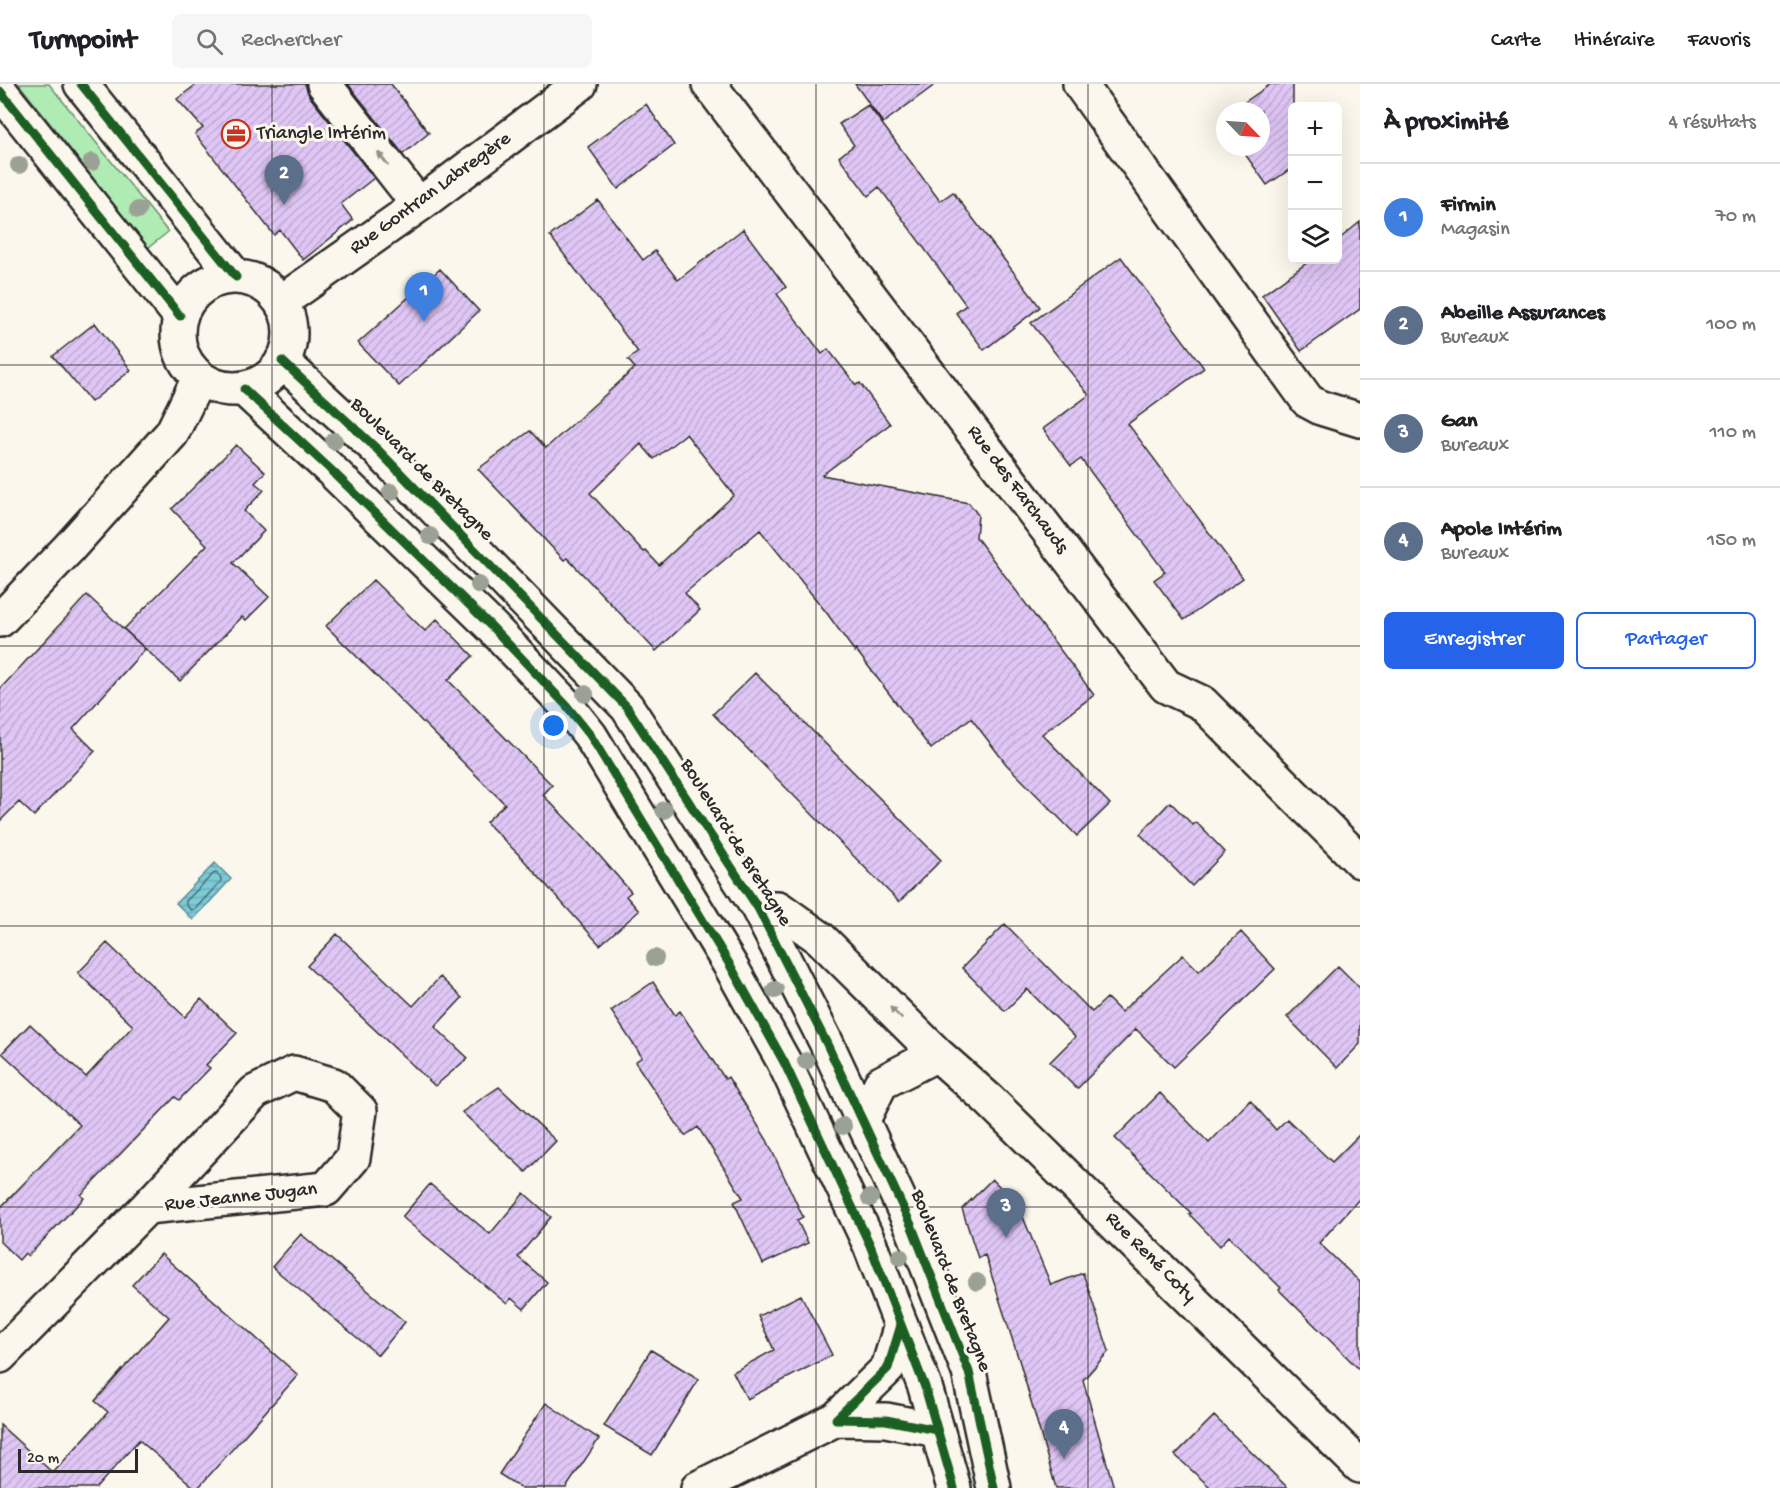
<!DOCTYPE html>
<html lang="fr">
<head>
<meta charset="utf-8">
<style>
	body { margin:0; font-family:"Gochi Hand",sans-serif; background:#f6f6f6; color:#202124 }
	.controls { position:absolute; right:18px; top:18px; display:grid; overflow:hidden; border-radius:9px; box-shadow:0 6px 24px #0002 }
	.controls button { width:54px; height:54px; display:grid; place-items:center; padding:0; border:0; border-bottom:2px solid #e0e0e0; background:#fff; color:#202124; font:30px sans-serif }
	.compass { position:absolute; left:1216px; top:18px; width:54px; height:54px; border-radius:50%; background:#fff; box-shadow:0 6px 24px #0002; rotate:115deg }
	.scale { position:absolute; left:18px; bottom:15px; width:120px; box-sizing:border-box; padding-left:6px; border:3px solid #2b2b2b; border-top:0; font-size:16px; line-height:21px; white-space:nowrap; color:#2b2b2b; -webkit-text-stroke:4px #fbf7ec; paint-order:stroke }
	.you { position:absolute; left:554px; top:642px; width:21px; height:21px; margin:-15px; border:4px solid #fff; border-radius:50%; background:#1a73e8; box-shadow:0 0 0 9px #1a73e833 }
	.badge { display:grid; place-items:center; width:39px; height:39px; border-radius:50%; background:#2563eb; color:#fff; font-size:20px; font-weight:700 }
	.pin { position:absolute; translate:-50% -50px; filter:drop-shadow(0 2px 3px #0008) }
	.pin::after { content:''; position:absolute; top:32px; width:21px; height:18px; background:inherit; clip-path:polygon(0 0,100% 0,50% 100%) }
	.list { margin:0; padding:0; list-style:none }
	h2 { display:flex; justify-content:space-between; align-items:center; height:78px; margin:0; padding:0 24px; font-size:26px }
	h2 small { font-size:20px; font-weight:400; color:#757577 }
	.list li { display:grid; grid-template-columns:39px 1fr auto; gap:18px; align-items:center; box-sizing:border-box; height:108px; padding:0 24px; border-top:2px solid #e0e0e0 }
	.list b { display:block; font-size:22px; white-space:nowrap }
	.list p { margin:0; font-size:20px; white-space:nowrap; color:#757577 }
	.list em { font-size:20px; font-style:normal; color:#757577 }
	.actions { display:flex; gap:12px; padding:18px 24px }
	.actions a { flex:1; padding:14px 0; border:2px solid #2563eb; border-radius:9px; text-align:center; font-size:21px; color:#2563eb }
	.actions .main { background:#2563eb; color:#fff }
	.icon { flex:none; width:33px; height:33px; fill:none; stroke:currentColor; stroke-width:2; stroke-linecap:round; stroke-linejoin:round }
	.map { position:relative; flex:none; width:1360px; height:1404px; overflow:hidden }
	header { display:flex; align-items:center; gap:36px; box-sizing:border-box; height:84px; padding:0 30px; background:#fff; border-bottom:2px solid #e0e0e0 }
	header strong { font-size:28px }
	nav { display:flex; gap:33px; margin-inline-start:auto; font-size:21px }
	.search { width:420px; height:54px; background:#f6f6f6; display:flex; align-items:center; gap:15px; box-sizing:border-box; padding:0 21px; border-radius:9px; color:#757577; font-size:22px }
	main { display:flex }
	aside { flex:1; background:#fff }
	.map>svg:first-child { display:block }
	.grass { fill:#afecb3; stroke:#6d8c6f; stroke-width:1.5 }
	.water { fill:url(#water-rules); stroke:#5b8b92; stroke-width:1.5 }
	.lines { fill:none; stroke-linecap:round; stroke-linejoin:round }
	.shore { stroke:#4b6b70; stroke-width:1.5 }
	.building { fill:url(#building-hatch); stroke:#2b2b2b; stroke-width:1.5; fill-rule:evenodd }
	.street-casing { stroke:#2b2b2b; stroke-width:38 }
	.secondary-casing { stroke:#2b2b2b; stroke-width:38 }
	.street { stroke:#fbf7ec; stroke-width:33 }
	.secondary { stroke:#fbf7ec; stroke-width:33 }
	.cycleway-casing { stroke:#fbf7ec; stroke-width:13 }
	.cycleway { stroke:#1b5e20; stroke-width:9 }
	.tree { fill:#9ba195 }
	.oneway { fill:#93918c }
	.grid { fill:none; stroke:#2b2b2b; stroke-width:1.5; stroke-opacity:0.55 }
	.labels { text-anchor:middle; dominant-baseline:central; stroke-width:6; stroke-linejoin:round; paint-order:stroke }
	.poi-label { font-size:20px; fill:#2b2b2b; stroke:#fbf7ec; text-anchor:start }
	.street-label { font-size:20px; fill:#2b2b2b; stroke:#fbf7ec }
</style>
</head>
<body>
<header>
<strong>Turnpoint</strong>
<div class="search"><svg class="icon" aria-label="search" viewBox="0 0 24 24"><circle cx="10" cy="10" r="6"/><path d="M15 15l6 6"/></svg>Rechercher</div>
<nav><a>Carte</a><a>Itinéraire</a><a>Favoris</a></nav>
</header>
<main>
<div class="map">
<svg width="1360" height="1404" viewBox="0 0 1360 1404">
	<defs>
		<pattern id="water-rules" width="6" height="5" patternUnits="userSpaceOnUse" patternTransform="scale(1.5)"><rect width="6" height="5" fill="#7bcbd7"/><path d="M0 2.5h6" fill="none" stroke="#6aaeb9"/></pattern>
		<pattern id="building-hatch" width="6" height="6" patternUnits="userSpaceOnUse" patternTransform="scale(1.5)"><rect width="6" height="6" fill="#dfc6f5"/><path d="M-1 1l2-2M0 6l6-6M5 7l2-2" fill="none" stroke="#c0aad2"/></pattern>
	</defs>
	<rect width="100%" height="100%" fill="#fbf7ec"/>
	<filter id="ink" filterUnits="userSpaceOnUse"><feTurbulence type="fractalNoise" baseFrequency=".0167" numOctaves="2"/><feDisplacementMap in="SourceGraphic" scale="12" xChannelSelector="R" yChannelSelector="G"/><feConvolveMatrix kernelMatrix="1 2 1 2 8 2 1 2 1" color-interpolation-filters="sRGB"/></filter>
	<g filter="url(#ink)">
		<path class="grass" d="M19,0H49L168,148L148,164Z"/>
		<path class="water" d="M215,779L231,795L193,836L176,819Z"/>
		<g class="lines">
			<path class="shore" d="M216,789L221,794V797L195,825L191,826L186,821V817L213,790Z"/>
		</g>
		<path class="building" d="M197,0H306L309,12L374,94L341,120L353,136L303,176L280,146L274,151L195,50L203,44L177,15Z
			M348,0H391L429,49L403,70Z
			M855,0H936L883,39Z
			M1271,0H1293V83L1267,101L1240,63H1261V27H1232Z
			M646,20L674,61L618,105L588,63Z
			M868,21L940,117L953,108L1040,223L984,266L956,229L966,221L879,103L868,112L839,73L854,61L839,40Z
			M598,116L643,176L655,167L678,196L743,145L786,203L777,210L822,270L828,265L856,301L860,299L890,340L822,391L969,419L978,431L976,453L1094,611L1042,650L1110,720L1077,752L1006,680L971,634L931,665L856,566L855,568L826,528L760,446L685,509L700,526L656,567L567,474L564,476L478,385L530,347L546,364L635,284L628,276L638,268L550,152ZM686,350L734,411L659,481L646,467L644,468L590,409L641,360L654,375Z
			M1360,138V225L1301,267L1262,211L1311,176H1338V156Z
			M1121,173L1204,284L1128,340L1243,494L1184,536L1154,496L1165,488L1081,375L1071,382L1043,345L1089,311L1031,239Z
			M440,185L479,227L399,302L358,259Z
			M95,239L131,286L91,318L53,272Z
			M236,361L265,388L255,399L264,406L244,427L264,447L233,479L269,513L246,536L242,533L180,597L124,545L207,461L172,425Z
			M373,496L425,547L437,535L473,572L448,596L552,701L543,711L579,748L631,808L626,812L639,827L600,861L520,772L486,738L505,720L326,542Z
			M87,511L145,565L73,645L95,667L34,732L19,718L0,737V605Z
			M755,589L941,776L899,818L713,630Z
			M1170,718L1193,741L1196,738L1225,768L1192,802L1140,750Z
			M1005,840L1092,928L1107,914L1121,928L1183,871L1199,887L1241,848L1275,885L1174,983L1136,945L1077,1005L1050,978L1075,953L1027,905L1005,927L962,884Z
			M337,850L413,922L440,893L462,914L435,943L468,974L435,1002L307,882Z
			M107,859L185,933L201,915L237,949L206,981L210,984L179,1016L175,1013L81,1111L84,1114L28,1172L25,1169L19,1176L0,1158V1124L80,1041L2,969L30,940L86,993L133,942L78,889Z
			M1338,882L1360,904V960L1337,984L1287,933Z
			M653,898L675,931L680,927L725,995L728,993L767,1056L803,1133L797,1136L808,1159L763,1180L734,1118L743,1114L698,1043L685,1052L635,978L642,973L611,927Z
			M499,1003L556,1057L526,1088L462,1028Z
			M1160,1009L1209,1059L1250,1016L1276,1046L1287,1035L1332,1078L1360,1050V1114L1319,1159L1360,1198V1286L1279,1206L1281,1204L1229,1152L1220,1162L1189,1130L1191,1129L1115,1054Z
			M992,1095L1018,1121L1051,1201L1083,1189L1109,1267L1083,1296L1114,1404H1056L1020,1279L985,1171L978,1174L962,1125Z
			M430,1100L490,1150L524,1109L551,1133L518,1173L547,1198L524,1225L511,1214L507,1220L402,1133Z
			M301,1150L405,1238L378,1271L272,1183Z
			M161,1170L298,1291L198,1404H195L139,1356L96,1404H0V1341L53,1389L108,1328L95,1317L169,1233L132,1201Z
			M801,1211L832,1271L747,1315L733,1288L774,1266L758,1232Z
			M651,1266L699,1295L652,1371L604,1342Z
			M546,1319L599,1355L566,1404H521L499,1390Z
			M1214,1332L1250,1367L1288,1404H1211L1175,1371Z"/>
		<g class="lines">
			<g class="street-casing">
				<path id="street" d="M324,0L419,121
					M709,0L1166,602L1202,619L1360,777
					M1080,0L1308,317L1321,324L1360,336
					M281,218L419,121L580,0
					M0,536L68,465L172,349L199,294
					M758,824H778L820,854L937,970L989,1016L1043,1069L1360,1382
					M863,1036L881,999L937,970
					M0,1272L147,1123L255,1008L294,989L334,1001L360,1027L353,1074L326,1105L147,1123
					M836,1335L886,1336L937,1346
					M698,1404L836,1335L888,1284L901,1241"/>
			</g>
			<g class="secondary-casing">
				<path id="secondary" d="M81,0L236,193
					M0,7L180,232
					M178 249a56 56 0 1 1 112 0a56 56 0 1 1-112 0Z
					M282,277L377,365L627,623L758,824L826,958L912,1143L969,1288L994,1404
					M244,305L331,386L493,544L566,621L590,651L730,881L784,978L870,1161L925,1303L954,1404"/>
			</g>
			<use href="#street" class="street"/>
			<use href="#secondary" class="secondary"/>
			<g class="cycleway-casing">
				<path id="cycleway" d="M81,0L236,193
					M0,7L180,232
					M282,277L377,365L627,623L758,824L826,958L912,1143L969,1288L994,1404
					M244,305L331,386L493,544L566,621L590,651L730,881L784,978L870,1161L925,1303L954,1404
					M836,1335L888,1284L901,1241
					M836,1335L886,1336L937,1346"/>
			</g>
			<use href="#cycleway" class="cycleway"/>
		</g>
		<g class="tree">
			<circle cx="92" cy="78" r="9"/>
			<circle cx="19" cy="81" r="9"/>
			<circle cx="138" cy="126" r="9"/>
			<circle cx="334" cy="357" r="9"/>
			<circle cx="391" cy="408" r="9"/>
			<circle cx="430" cy="452" r="9"/>
			<circle cx="479" cy="501" r="9"/>
			<circle cx="585" cy="610" r="9"/>
			<circle cx="664" cy="726" r="9"/>
			<circle cx="655" cy="874" r="9"/>
			<circle cx="775" cy="906" r="9"/>
			<circle cx="806" cy="977" r="9"/>
			<circle cx="843" cy="1042" r="9"/>
			<circle cx="870" cy="1114" r="9"/>
			<circle cx="900" cy="1173" r="9"/>
			<circle cx="977" cy="1198" r="9"/>
		</g>
		<defs><path id="oneway-solid" d="M-6-.8H1V-3.2L6.5 0L1 3.2V.8H-6Z" transform="scale(1.5)"/></defs>
		<g class="oneway">
			<use href="#oneway-solid" transform="translate(383 75) rotate(-128)"/>
			<use href="#oneway-solid" transform="translate(896 929) rotate(-135)"/>
		</g>
	</g>
	<path class="grid" d="M272,0V1404M544,0V1404M816,0V1404M1088,0V1404M0,281H1360M0,562H1360M0,842H1360M0,1123H1360"/>
	<defs>
		<g id="office-ring" transform="scale(1.5)"><circle r="9.5" fill="#fbf7ec" stroke="#c8321e" stroke-width="1.5"/><path d="M-6-3h4V-5.5h4V-3h4V5H-6ZM-1-4.5V-3h2v-1.5ZM-6 0V1H6V0Z" fill="#c8321e"/></g>
	</defs>
	<g fill-rule="evenodd">
		<use href="#office-ring" x="236" y="50"/>
	</g>
	<g class="labels">
		<g class="poi-label">
			<text x="257" y="50">Triangle Intérim</text>
		</g>
		<g class="street-label">
			<text transform="translate(431 110) rotate(-36)">Rue Gontran Labregère</text>
			<text transform="translate(421 386) rotate(45)">Boulevard de Bretagne</text>
			<text transform="translate(1017 406) rotate(53)">Rue des Farchauds</text>
			<text transform="translate(735 759) rotate(58)">Boulevard de Bretagne</text>
			<text transform="translate(241 1114) rotate(-6)">Rue Jeanne Jugan</text>
			<text transform="translate(1150 1174) rotate(45)">Rue René Coty</text>
			<text transform="translate(950 1197) rotate(69)">Boulevard de Bretagne</text>
		</g>
	</g>
</svg>
<div class="controls">
<button>+</button>
<button>−</button>
<button><svg class="icon" aria-label="layers" viewBox="0 0 24 24"><path d="M12 4l9 5-9 5-9-5zM3 14l9 5 9-5"/></svg></button>
</div>
<svg class="compass" viewBox="-18 -18 36 36"><path d="M0-13l5 13h-10z" fill="#e53935"/><path d="M0 13l5-13h-10z" fill="#757577"/></svg>
<div class="scale">20 m</div>
<div class="you"></div>
<div class="pin badge" style="left:424px;top:238px;background:#3f7fe0">1</div>
<div class="pin badge" style="left:284px;top:121px;background:#5c6f8a">2</div>
<div class="pin badge" style="left:1006px;top:1154px;background:#5c6f8a">3</div>
<div class="pin badge" style="left:1064px;top:1375px;background:#5c6f8a">4</div>
</div>
<aside>
<h2>À proximité<small>4 résultats</small></h2>
<ul class="list">
<li><span class="badge" style="background:#3f7fe0">1</span><div><b>Firmin</b><p>Magasin</p></div><em>70 m</em></li>
<li><span class="badge" style="background:#5c6f8a">2</span><div><b>Abeille Assurances</b><p>Bureaux</p></div><em>100 m</em></li>
<li><span class="badge" style="background:#5c6f8a">3</span><div><b>Gan</b><p>Bureaux</p></div><em>110 m</em></li>
<li><span class="badge" style="background:#5c6f8a">4</span><div><b>Apole Intérim</b><p>Bureaux</p></div><em>150 m</em></li>
</ul>
<div class="actions"><a class="main">Enregistrer</a><a>Partager</a></div>
</aside>
</main>
</body>
</html>
